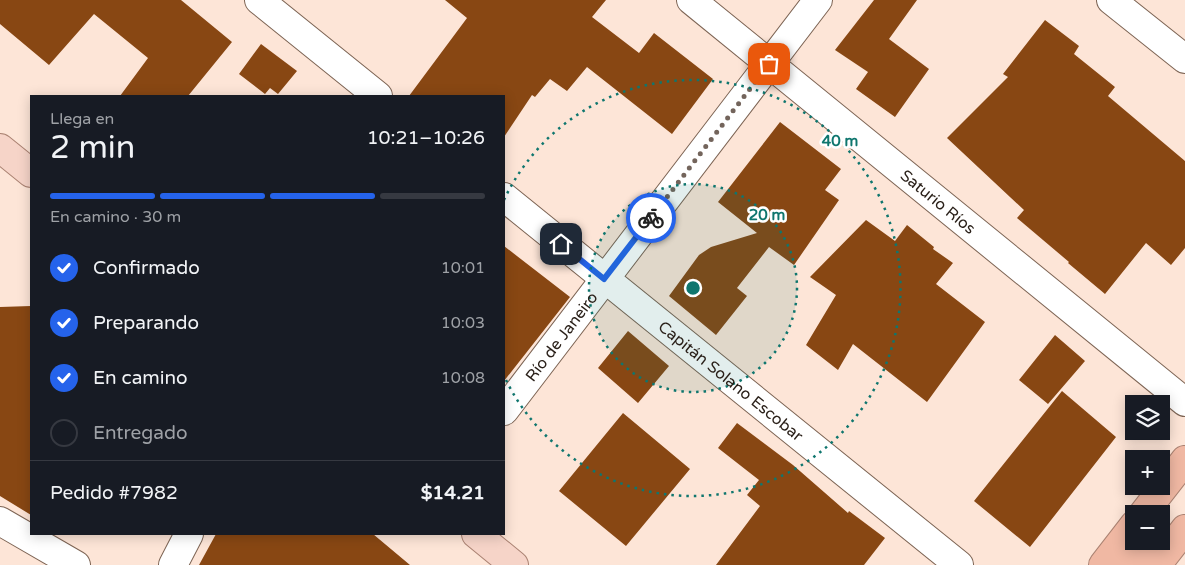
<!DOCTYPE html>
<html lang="es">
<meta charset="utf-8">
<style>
body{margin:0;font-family:"Varela Round",sans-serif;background:#20242c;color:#f1f3f6;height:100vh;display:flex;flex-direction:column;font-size:19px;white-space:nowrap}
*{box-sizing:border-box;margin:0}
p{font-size:16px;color:#9ea1a6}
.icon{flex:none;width:28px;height:28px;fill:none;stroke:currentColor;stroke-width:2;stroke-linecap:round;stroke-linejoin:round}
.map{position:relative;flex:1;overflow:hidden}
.details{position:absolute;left:30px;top:95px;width:475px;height:440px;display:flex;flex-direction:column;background:#171b24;border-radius:0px;box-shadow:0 2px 12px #0003}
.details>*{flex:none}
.tools{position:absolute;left:1125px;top:395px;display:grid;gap:10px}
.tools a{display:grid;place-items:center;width:45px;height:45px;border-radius:0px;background:#171b24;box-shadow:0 2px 12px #0003;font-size:25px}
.pin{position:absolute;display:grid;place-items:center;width:42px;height:42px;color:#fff;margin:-21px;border-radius:10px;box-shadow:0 2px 8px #0006}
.courier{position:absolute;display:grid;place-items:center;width:50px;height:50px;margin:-25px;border:4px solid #2563eb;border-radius:50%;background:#fff;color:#222;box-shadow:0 1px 6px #0007}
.summary em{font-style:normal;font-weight:600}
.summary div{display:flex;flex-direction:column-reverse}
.summary{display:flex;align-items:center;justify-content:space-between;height:85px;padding:0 20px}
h1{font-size:32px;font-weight:600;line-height:38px}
.bar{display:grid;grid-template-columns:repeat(4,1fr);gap:8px 5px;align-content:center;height:60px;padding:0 20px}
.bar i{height:6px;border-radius:4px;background:#363941}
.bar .selected{background:#2563eb}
.bar p{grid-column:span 4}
.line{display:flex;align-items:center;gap:12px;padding:0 20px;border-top:1px solid #363941}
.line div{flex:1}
ol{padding:0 20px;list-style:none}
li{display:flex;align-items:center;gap:15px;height:55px}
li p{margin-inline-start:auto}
li .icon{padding:5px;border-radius:50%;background:#2563eb;color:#fff;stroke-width:4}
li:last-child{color:#9ea1a6}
li i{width:28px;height:28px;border:2px solid #363941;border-radius:50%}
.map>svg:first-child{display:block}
.building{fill:#884713}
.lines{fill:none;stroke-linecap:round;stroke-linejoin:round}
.minor-casing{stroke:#7d6454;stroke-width:30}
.major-casing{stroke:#aa8272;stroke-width:30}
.highway-casing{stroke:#aa8272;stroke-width:30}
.minor{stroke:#fff;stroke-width:28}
.major{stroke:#f6d4c8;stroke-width:28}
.highway{stroke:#f0b8a3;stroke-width:28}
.done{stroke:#73645b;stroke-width:5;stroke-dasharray:0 9}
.route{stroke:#2563eb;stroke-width:6}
.ring{fill:none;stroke:#0f766e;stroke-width:2.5;stroke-dasharray:2.5 5}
.labels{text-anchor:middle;stroke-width:5;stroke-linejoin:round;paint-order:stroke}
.street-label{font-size:16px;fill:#291f18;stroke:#fff}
.centre{fill:#0f766e;stroke:#fff;stroke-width:2.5}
.ring-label{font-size:15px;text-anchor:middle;font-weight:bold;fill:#0f766e;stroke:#fff;stroke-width:5;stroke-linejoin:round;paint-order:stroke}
</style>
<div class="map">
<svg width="1185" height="565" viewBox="0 0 1185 565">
<rect width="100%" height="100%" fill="#fde5d7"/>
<path class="building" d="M0,0H181L232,42L188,96H120L148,58L94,14L49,65L0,24Z
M445,0H606L592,17L639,53L654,33L713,79L672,134L587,67L567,91L550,79L535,97L532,95L504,137V96H409L467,18Z
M874,0H917L889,39L929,69L895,117L856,89L868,72L835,50Z
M1045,20L1079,46L1074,54L1115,87L1108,96L1185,161V248L1171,265L1146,243L1105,294L1068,263L1069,262L1017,218L1024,210L947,138L1008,77L1003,74Z
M261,44L297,71L278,94L270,88L265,94L239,74Z
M780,122L841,169L825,190L839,200L794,265L769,247L737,288L747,296L716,335L669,296L699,255L711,247L757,233L718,202Z
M866,220L895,241L907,225L934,247L933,249L953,263L936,284L985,322L927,402L853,344L838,370L806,345L836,295L810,277Z
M504,246L570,297L504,381Z
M31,306V515L0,496V307Z
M628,331L669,366L638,403L598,368Z
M1055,335L1085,361L1048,404L1019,380Z
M1062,391L1116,437L1030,547L974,501Z
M623,413L690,469L626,546L559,491Z
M737,423L793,465L848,513L849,511L885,538L864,565H716L760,506L747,495L759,480L718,448Z
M216,534H373L410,565H199Z"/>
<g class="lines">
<g class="minor-casing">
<g id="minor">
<path d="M259,0L378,96"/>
<path id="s1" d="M691,0L1185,402"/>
<path d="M1111,0L1185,59"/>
<path id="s2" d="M504,197L959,565"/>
<path id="s3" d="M504,411L818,0"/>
<path d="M0,521L76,565"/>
<path d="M173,565L189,534"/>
</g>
</g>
<g class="major-casing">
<path id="major" d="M0,148L31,173
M476,534L514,565"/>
</g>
<g class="highway-casing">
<path id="highway" d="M1143,514L1185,460
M1103,565L1134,525
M1128,565L1136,555L1143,541
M1157,565L1185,529"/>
</g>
<use href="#minor" class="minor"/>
<use href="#major" class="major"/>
<use href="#highway" class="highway"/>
</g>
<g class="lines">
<path class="done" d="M651,218L769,64"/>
<path class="route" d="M561,244L604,279L651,218"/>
</g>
<circle cx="693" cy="288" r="104" fill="#0f766e" fill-opacity=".12"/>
<g class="ring">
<circle cx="693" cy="288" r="104"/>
<path d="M504 200A208 208 0 1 1 504 376"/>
</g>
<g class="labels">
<g class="street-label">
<text dy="6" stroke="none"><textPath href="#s1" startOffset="319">Saturio Ríos</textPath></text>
<text dy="6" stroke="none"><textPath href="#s3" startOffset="94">Río de Janeiro</textPath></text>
<text dy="6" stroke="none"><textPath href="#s2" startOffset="292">Capitán Solano Escobar</textPath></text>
</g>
</g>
<circle cx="693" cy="288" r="8" class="centre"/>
<g class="ring-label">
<text x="840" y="146">40 m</text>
<text x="767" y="220">20 m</text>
</g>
</svg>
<div class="tools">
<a><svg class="icon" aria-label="layers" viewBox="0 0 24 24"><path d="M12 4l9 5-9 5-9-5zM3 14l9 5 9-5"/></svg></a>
<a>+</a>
<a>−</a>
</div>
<div class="pin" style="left:769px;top:64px;background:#ea580c"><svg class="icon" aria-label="bag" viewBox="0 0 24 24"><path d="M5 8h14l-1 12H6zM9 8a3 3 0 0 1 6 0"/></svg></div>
<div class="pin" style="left:561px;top:244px;background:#1f2937"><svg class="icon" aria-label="home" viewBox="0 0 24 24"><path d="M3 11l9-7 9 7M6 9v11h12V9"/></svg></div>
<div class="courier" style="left:651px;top:218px"><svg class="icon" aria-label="bike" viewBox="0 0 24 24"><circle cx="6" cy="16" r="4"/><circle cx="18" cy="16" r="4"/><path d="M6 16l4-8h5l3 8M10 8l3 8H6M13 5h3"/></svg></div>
<section class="details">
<div class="summary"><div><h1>2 min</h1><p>Llega en</p></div><em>10:21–10:26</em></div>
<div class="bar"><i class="selected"></i><i class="selected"></i><i class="selected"></i><i></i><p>En camino · 30 m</p></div>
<ol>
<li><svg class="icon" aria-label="check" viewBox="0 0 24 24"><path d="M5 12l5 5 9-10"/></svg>Confirmado<p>10:01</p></li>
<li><svg class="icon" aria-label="check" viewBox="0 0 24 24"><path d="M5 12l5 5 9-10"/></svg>Preparando<p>10:03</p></li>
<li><svg class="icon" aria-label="check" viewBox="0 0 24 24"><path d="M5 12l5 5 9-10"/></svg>En camino<p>10:08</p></li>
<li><i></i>Entregado</li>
</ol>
<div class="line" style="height:65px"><div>Pedido #7982</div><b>$14.21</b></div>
</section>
</div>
